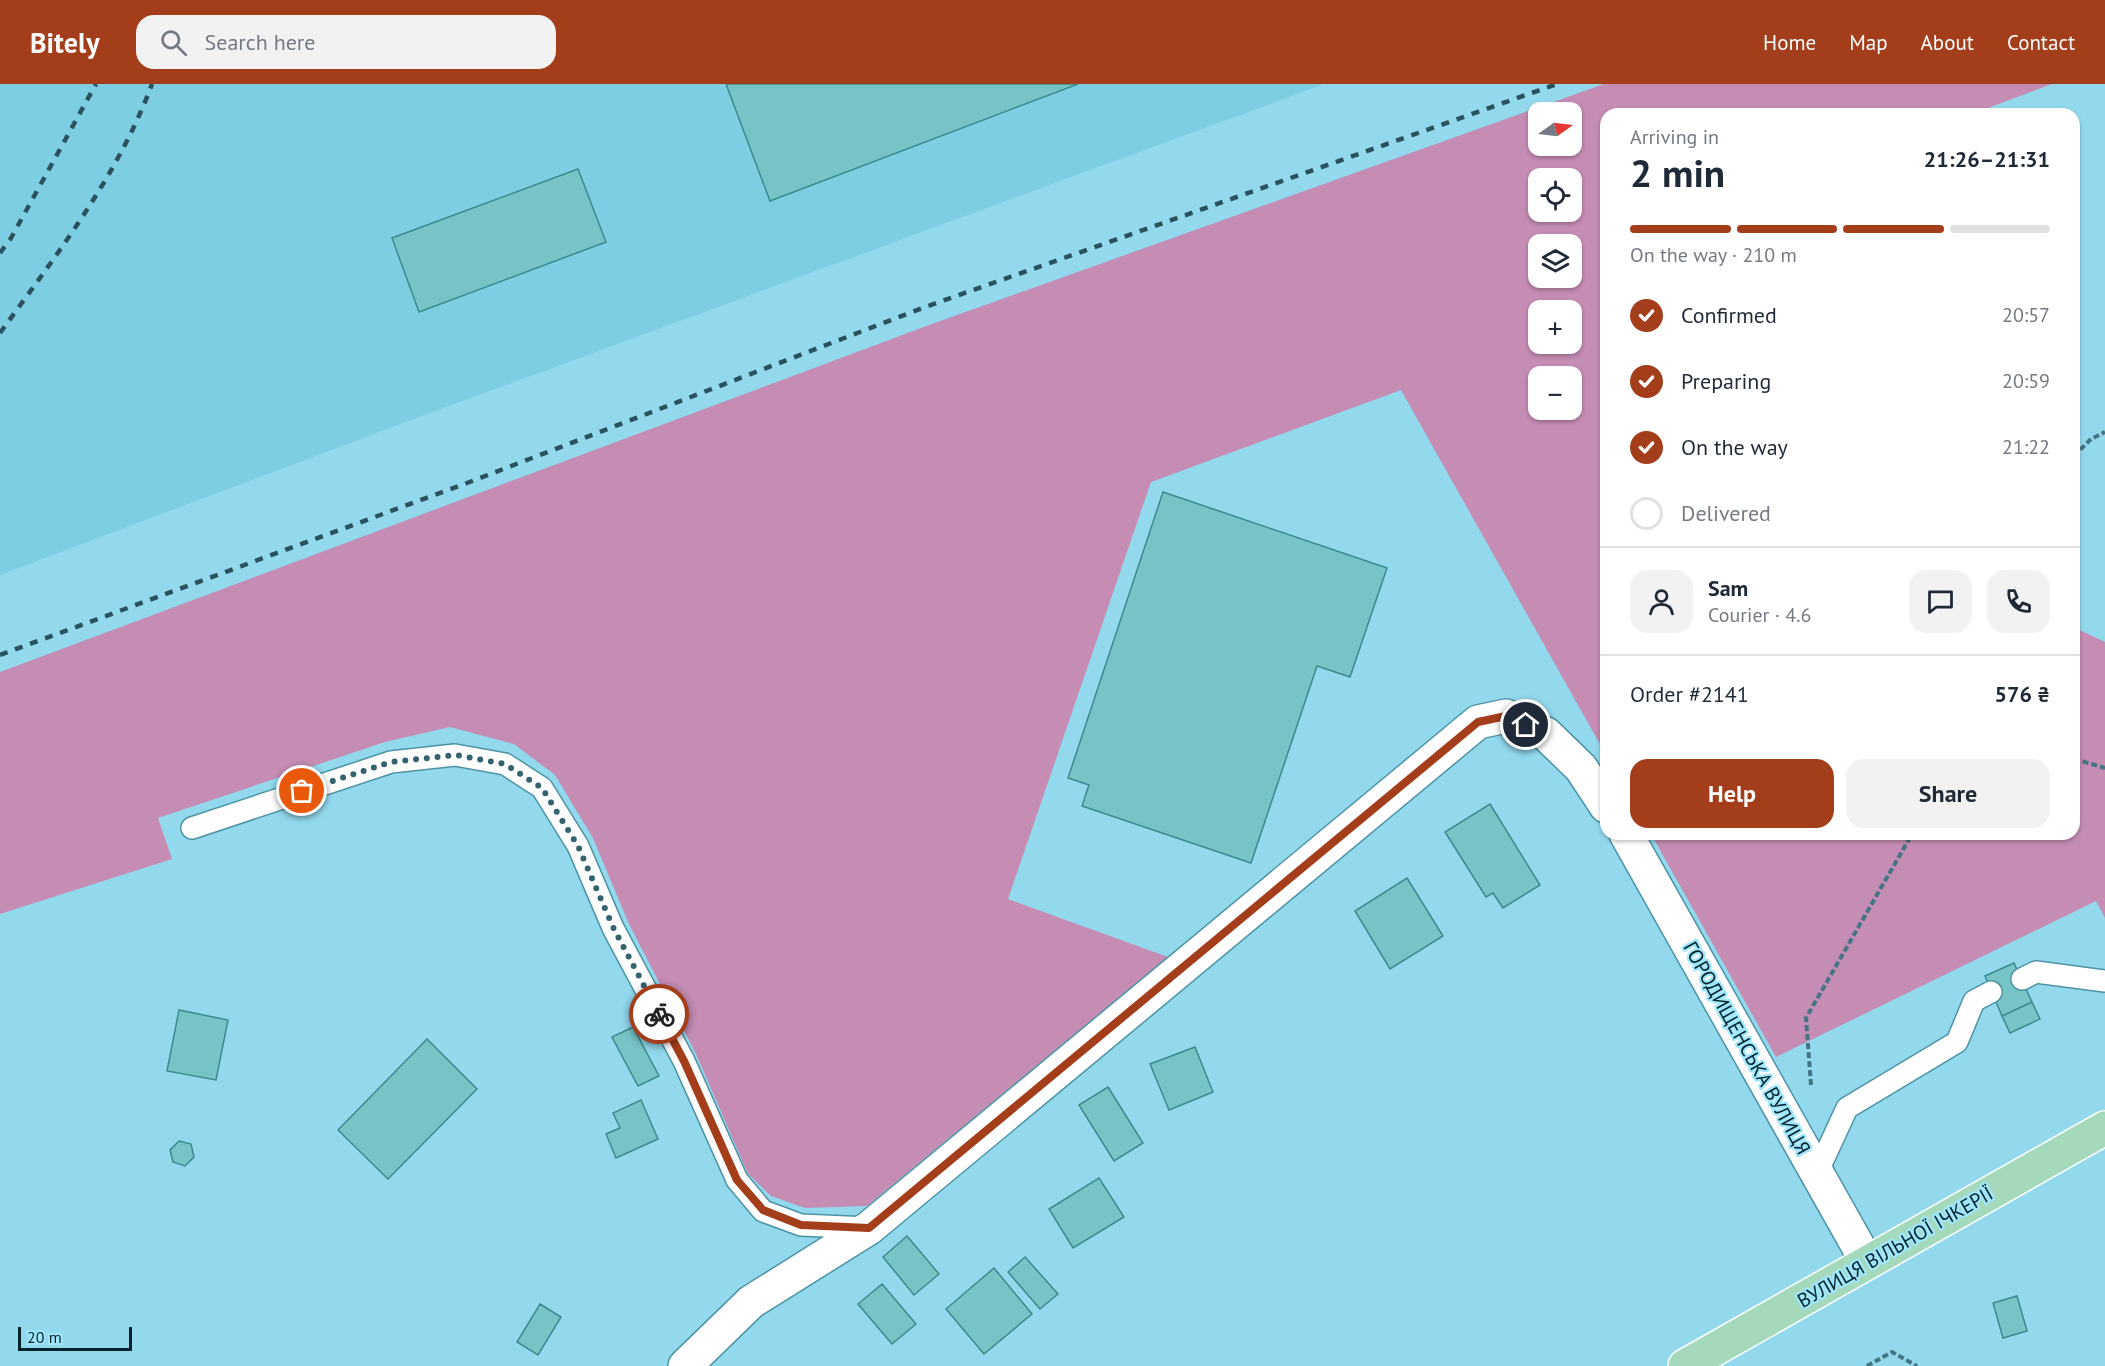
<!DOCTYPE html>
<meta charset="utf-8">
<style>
body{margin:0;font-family:"PT Sans",sans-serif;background:#f2f2f3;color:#1f2937;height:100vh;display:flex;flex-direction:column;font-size:22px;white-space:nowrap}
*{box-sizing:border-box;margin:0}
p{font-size:20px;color:#747a83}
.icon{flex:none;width:33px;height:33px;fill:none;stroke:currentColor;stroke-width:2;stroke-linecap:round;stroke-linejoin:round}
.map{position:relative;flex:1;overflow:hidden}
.sheet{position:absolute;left:1600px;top:24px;width:480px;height:732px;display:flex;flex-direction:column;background:#fff;border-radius:18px;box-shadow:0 2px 4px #0004}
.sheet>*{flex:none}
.needle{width:39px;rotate:76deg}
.tools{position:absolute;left:1528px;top:18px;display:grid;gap:12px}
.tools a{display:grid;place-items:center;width:54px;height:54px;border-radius:12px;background:#fff;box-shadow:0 2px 4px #0004;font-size:30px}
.scale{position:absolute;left:18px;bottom:15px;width:114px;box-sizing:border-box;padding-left:6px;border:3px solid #03222a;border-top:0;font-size:16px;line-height:21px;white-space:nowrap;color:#03222a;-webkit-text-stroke:4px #9fe7fc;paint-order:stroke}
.pin{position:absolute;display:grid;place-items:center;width:51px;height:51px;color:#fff;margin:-26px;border:3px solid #fff;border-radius:50%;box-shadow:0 2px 6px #0007}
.courier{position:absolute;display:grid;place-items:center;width:60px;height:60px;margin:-30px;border:4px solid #a43d1a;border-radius:50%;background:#fff;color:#222;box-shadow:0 2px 8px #0007}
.head em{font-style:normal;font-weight:600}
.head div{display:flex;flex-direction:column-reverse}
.head{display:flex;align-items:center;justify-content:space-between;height:102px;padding:0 30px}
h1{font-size:39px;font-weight:600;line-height:45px}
.bar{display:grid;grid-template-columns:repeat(4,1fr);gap:9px 6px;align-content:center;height:72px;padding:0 30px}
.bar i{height:8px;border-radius:4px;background:#e0e1e3}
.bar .on{background:#a43d1a}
.bar p{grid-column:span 4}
.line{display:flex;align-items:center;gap:15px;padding:0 30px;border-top:2px solid #e0e1e3}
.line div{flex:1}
.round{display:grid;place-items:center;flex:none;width:63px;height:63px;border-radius:18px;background:#f2f2f3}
ol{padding:0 30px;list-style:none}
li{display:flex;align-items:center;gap:18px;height:66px}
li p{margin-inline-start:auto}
li .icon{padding:6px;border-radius:50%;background:#a43d1a;color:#fff;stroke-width:4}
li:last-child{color:#747a83}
li i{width:33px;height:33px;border:3px solid #e0e1e3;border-radius:50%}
.cta{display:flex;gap:12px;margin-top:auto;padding:12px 30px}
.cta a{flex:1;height:69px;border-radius:18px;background:#a43d1a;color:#fff;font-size:24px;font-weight:600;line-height:69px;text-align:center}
.cta a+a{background:#f2f2f3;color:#1f2937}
header{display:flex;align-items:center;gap:36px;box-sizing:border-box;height:84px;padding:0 30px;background:#a43d1a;color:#fff}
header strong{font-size:28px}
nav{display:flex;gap:33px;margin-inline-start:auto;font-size:21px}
.search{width:420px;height:54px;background:#f2f2f3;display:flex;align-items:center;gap:15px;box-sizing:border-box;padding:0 21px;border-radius:18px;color:#747a83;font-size:22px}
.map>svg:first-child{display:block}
.built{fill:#7dcde3}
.green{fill:#c58cb4;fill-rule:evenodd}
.building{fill:#76c4c6;stroke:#3b8a8c;stroke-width:1.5}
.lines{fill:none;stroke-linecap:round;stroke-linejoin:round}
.lane-casing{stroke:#4c93a6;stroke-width:24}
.street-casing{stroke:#4c93a6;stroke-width:36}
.primary-casing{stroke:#fff;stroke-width:36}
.path{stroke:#447582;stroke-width:4;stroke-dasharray:6 3;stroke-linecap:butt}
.lane{stroke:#fff;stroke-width:21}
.street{stroke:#fff;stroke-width:33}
.primary{stroke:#a4d9bc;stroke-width:33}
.rail{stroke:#29525d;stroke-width:4.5;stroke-dasharray:8 8;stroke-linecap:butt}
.done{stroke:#35626f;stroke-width:6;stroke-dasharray:0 10.8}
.route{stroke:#a43d1a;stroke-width:8}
.labels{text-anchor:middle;stroke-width:4.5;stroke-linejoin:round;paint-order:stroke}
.street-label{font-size:20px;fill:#03222a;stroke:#9fe7fc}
</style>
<header>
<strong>Bitely</strong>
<div class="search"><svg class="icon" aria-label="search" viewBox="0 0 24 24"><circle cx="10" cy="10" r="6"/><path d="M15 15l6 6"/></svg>Search here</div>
<nav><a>Home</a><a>Map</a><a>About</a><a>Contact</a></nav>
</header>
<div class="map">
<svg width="2105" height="1282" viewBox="0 0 2105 1282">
<rect width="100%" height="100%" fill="#92d9ee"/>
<path class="built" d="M0,0H1324L416,334L0,491Z"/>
<path class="green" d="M1604,0H2052L1972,30H1606V671L1401,306L1151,398L1008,815L1168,873L867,1122L805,1124L771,1112L748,1090L696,970L628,838L593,754L555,691L514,660L450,643L385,658L158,734L172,775L0,830V588L929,241ZM1539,28H1572V62H1539ZM1539,94H1572V128H1539ZM1539,160H1572V194H1539ZM1539,226H1572V260H1539ZM1539,292H1572V326H1539Z
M2075,544L2105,558V834L2096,817L1776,973L1651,750H2074Z"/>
<path class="building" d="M726,0H1078L770,117Z
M578,85L606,158L419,228L392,154Z
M1163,408L1387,484L1350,593L1317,582L1251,779L1082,722L1089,701L1068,694Z
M1490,720L1540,801L1503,824L1493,809L1486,813L1445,748Z
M1407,794L1443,852L1390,885L1355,827Z
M2014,879L2032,918L2002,932L1985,892Z
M2032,918L2040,935L2010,949L2002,932Z
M179,926L228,936L216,996L167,987Z
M633,943L659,992L638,1002L612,953Z
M427,955L477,1005L388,1095L338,1046Z
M1195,963L1213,1008L1169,1026L1150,980Z
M1108,1003L1143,1059L1114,1077L1079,1021Z
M641,1016L658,1055L616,1074L606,1050L620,1044L613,1029Z
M179,1057L191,1060L194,1073L185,1082L173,1078L170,1066Z
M1099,1094L1124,1133L1073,1164L1049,1125Z
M907,1152L939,1190L914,1211L883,1173Z
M1025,1173L1058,1210L1040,1225L1008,1188Z
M994,1184L1032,1230L984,1270L946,1225Z
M882,1200L916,1240L892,1260L858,1220Z
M2017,1212L2027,1247L2003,1254L1993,1219Z
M540,1220L561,1233L538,1271L517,1258Z"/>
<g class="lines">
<g class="lane-casing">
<path id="lane" d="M192,744L391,678L455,671L505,680L542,704L578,762L613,844L684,977L737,1096L763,1127L801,1141L869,1144
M2022,895L2036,888L2105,897
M1817,1089L1847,1024L1957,958L1974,917L1991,908"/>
</g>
<g class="street-casing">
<path id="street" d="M1626,750L1867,1178
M685,1282L751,1218L869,1144L1478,638L1506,632L1546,650L1581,684L1606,722"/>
</g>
<g class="primary-casing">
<path id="primary" d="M1685,1282L2105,1044"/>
</g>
<path class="path" d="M2074,372L2091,355L2105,348
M2074,675L2105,684
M1811,1001L1806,934L1912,750
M1867,1282L1892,1268L1917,1282"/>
<use href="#lane" class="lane"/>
<use href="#street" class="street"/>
<use href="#primary" class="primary"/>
<path class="rail" d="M0,169L11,154L96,0
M0,249C57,170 118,92 152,0
M0,571L467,399L925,223L1557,0"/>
</g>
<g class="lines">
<path class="done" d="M302,707L391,678L456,671L505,680L542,704L578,762L613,843L659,930"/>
<path class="route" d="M659,930L684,977L737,1096L763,1126L801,1141L869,1144L1478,638L1506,632L1526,641"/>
</g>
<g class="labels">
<g class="street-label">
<text transform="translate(1747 964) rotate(61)" y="7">ГОРОДИЩЕНСЬКА ВУЛИЦЯ</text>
<text transform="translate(1895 1163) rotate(-30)" y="7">ВУЛИЦЯ ВІЛЬНОЇ ІЧКЕРІЇ</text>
</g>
</g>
</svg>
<div class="tools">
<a><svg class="needle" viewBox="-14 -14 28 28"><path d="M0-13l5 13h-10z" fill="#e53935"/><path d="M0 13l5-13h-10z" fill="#747a83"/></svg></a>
<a><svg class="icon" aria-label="locate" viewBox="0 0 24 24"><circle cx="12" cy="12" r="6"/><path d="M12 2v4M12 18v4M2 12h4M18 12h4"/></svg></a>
<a><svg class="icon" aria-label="layers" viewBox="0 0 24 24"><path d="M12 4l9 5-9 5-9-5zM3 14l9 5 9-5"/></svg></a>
<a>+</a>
<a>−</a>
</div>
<div class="scale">20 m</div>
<div class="pin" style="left:302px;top:707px;background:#ea580c"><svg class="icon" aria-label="bag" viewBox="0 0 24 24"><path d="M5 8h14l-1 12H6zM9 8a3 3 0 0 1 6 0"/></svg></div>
<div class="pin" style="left:1526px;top:641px;background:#1f2937"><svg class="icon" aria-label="home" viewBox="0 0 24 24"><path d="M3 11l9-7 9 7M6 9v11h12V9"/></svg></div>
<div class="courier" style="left:659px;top:930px"><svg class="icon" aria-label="bike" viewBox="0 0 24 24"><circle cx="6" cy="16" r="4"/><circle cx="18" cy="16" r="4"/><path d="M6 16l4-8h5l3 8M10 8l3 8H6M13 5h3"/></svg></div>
<section class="sheet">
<div class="head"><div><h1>2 min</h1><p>Arriving in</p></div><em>21:26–21:31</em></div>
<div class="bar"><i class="on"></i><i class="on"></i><i class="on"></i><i></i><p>On the way · 210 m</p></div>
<ol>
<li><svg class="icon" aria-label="check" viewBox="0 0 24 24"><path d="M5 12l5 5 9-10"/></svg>Confirmed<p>20:57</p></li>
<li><svg class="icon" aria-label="check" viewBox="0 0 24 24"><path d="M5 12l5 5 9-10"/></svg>Preparing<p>20:59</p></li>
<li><svg class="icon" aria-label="check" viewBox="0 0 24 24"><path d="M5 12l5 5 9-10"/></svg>On the way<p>21:22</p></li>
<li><i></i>Delivered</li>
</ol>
<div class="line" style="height:108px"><a class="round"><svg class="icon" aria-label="person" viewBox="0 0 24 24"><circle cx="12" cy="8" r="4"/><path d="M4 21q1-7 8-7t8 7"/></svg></a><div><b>Sam</b><p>Courier · 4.6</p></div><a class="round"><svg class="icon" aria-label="chat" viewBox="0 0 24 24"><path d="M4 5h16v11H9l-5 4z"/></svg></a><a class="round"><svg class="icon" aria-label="phone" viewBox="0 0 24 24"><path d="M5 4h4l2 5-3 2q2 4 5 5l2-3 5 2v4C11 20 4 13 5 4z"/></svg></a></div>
<div class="line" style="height:78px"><div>Order #2141</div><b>576 ₴</b></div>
<div class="cta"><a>Help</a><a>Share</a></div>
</section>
</div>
